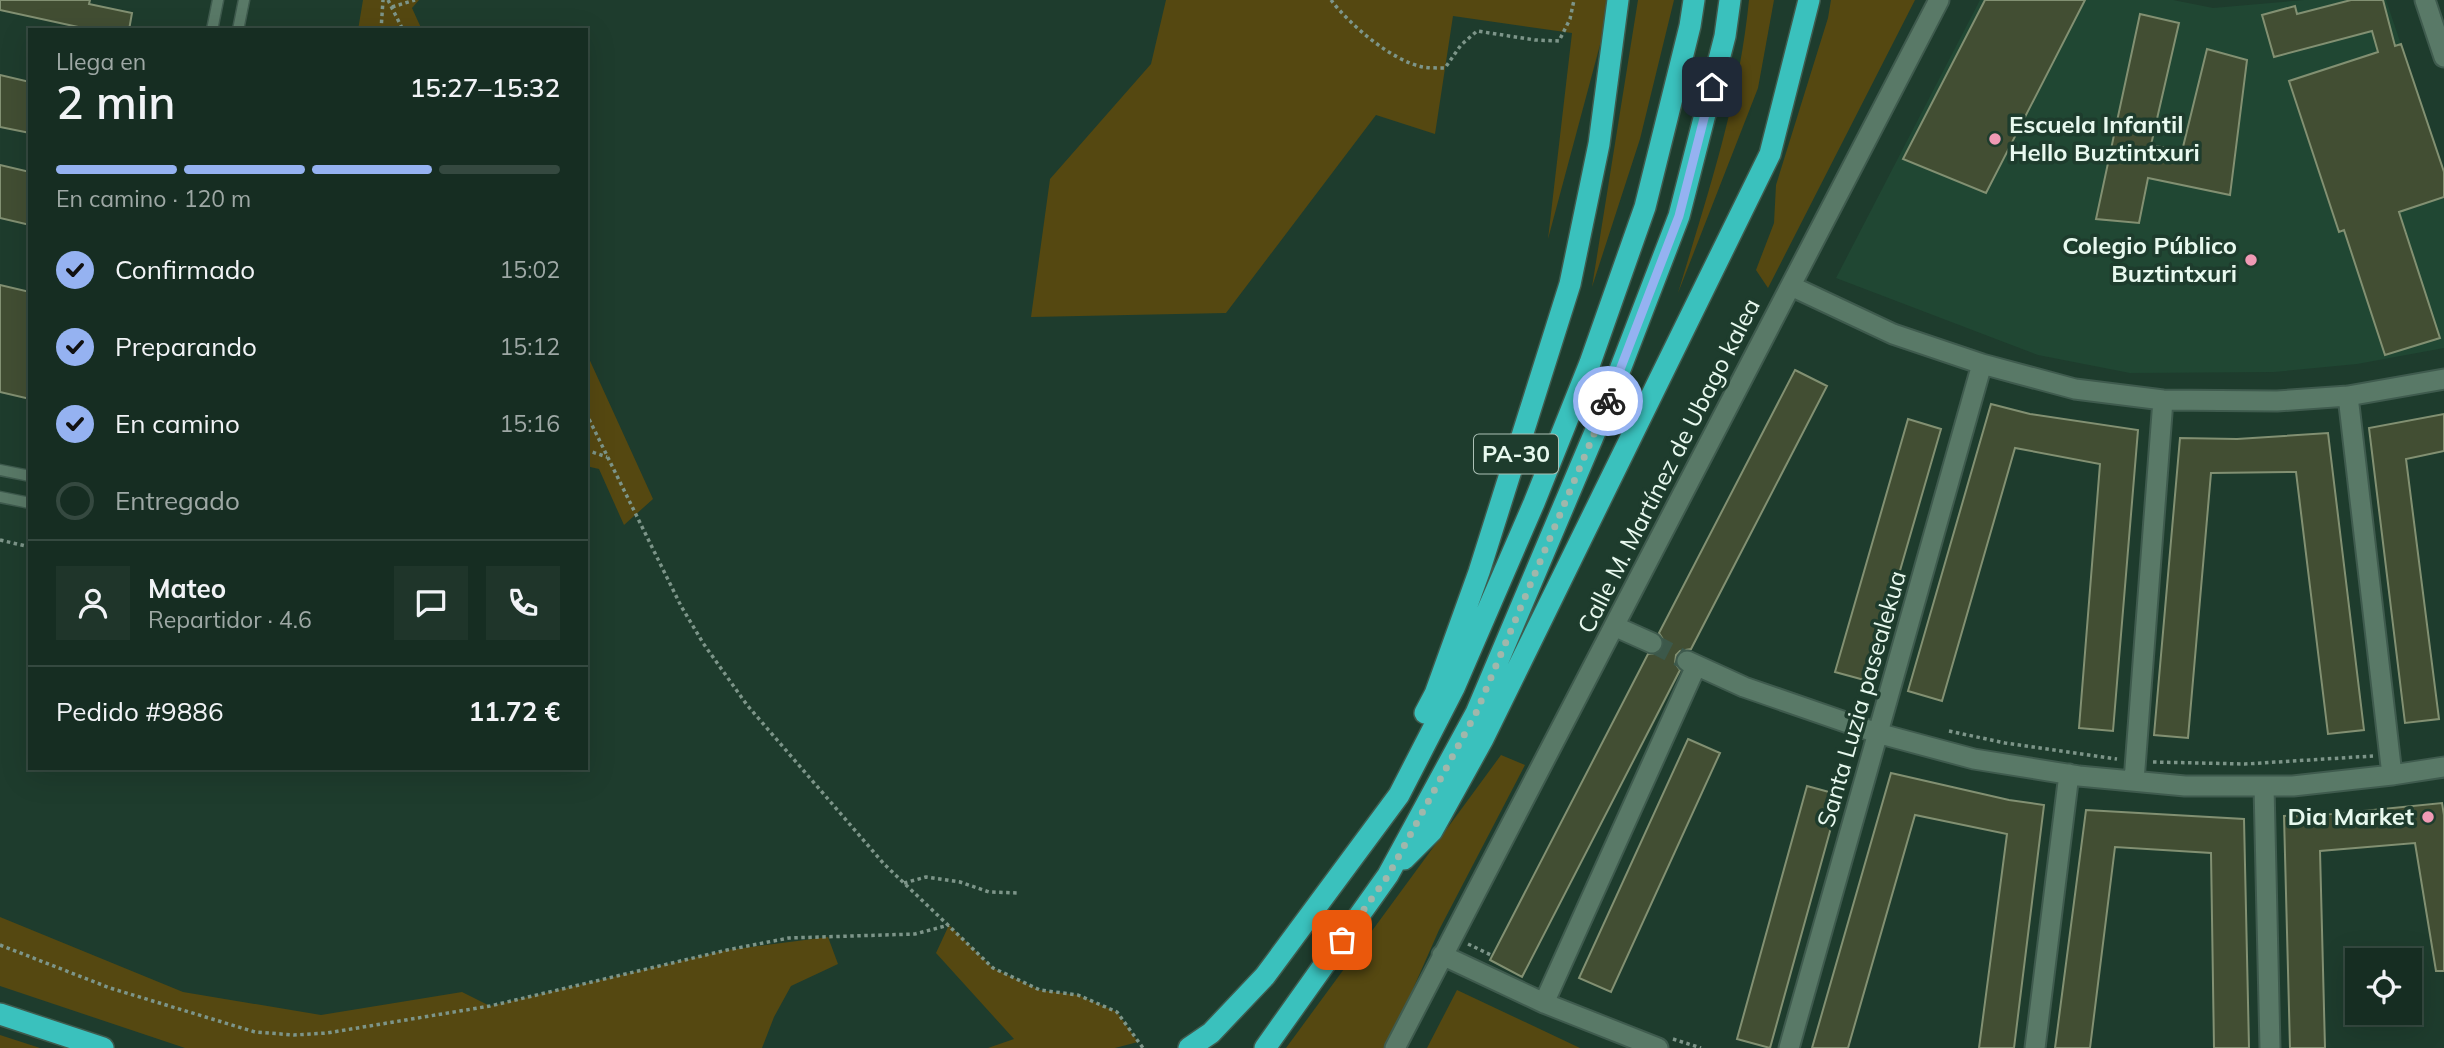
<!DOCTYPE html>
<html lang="es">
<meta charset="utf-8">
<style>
body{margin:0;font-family:Mulish,sans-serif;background:#1f352a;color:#f1f3f6;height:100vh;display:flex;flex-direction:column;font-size:26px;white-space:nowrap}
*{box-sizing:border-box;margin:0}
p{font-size:23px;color:#9ea8a5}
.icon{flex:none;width:38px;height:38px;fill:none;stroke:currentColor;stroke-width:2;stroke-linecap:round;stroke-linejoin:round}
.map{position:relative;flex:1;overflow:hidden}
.sheet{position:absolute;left:28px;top:28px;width:560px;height:742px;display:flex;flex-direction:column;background:#162d22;border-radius:0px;box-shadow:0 7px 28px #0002,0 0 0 2px #354940}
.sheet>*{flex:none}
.buttons{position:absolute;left:2345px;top:948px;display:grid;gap:14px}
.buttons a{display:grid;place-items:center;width:77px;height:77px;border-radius:0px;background:#162d22;box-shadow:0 7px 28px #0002,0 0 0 2px #354940;font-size:35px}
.pin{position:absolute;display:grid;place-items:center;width:60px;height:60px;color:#fff;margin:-30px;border-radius:14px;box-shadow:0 4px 10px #0006}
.courier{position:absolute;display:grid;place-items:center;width:70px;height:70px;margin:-35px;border:5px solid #95b2f1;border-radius:50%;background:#fff;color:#222;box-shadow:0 2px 9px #0007}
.overview em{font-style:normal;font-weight:600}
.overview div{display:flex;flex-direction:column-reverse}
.overview{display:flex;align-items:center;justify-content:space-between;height:119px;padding:0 28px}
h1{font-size:46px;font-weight:600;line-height:52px}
.bar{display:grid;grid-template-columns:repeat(4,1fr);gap:10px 7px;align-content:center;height:84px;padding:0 28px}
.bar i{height:9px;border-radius:5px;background:#354940}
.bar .active{background:#95b2f1}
.bar p{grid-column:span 4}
.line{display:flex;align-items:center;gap:18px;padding:0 28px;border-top:2px solid #354940}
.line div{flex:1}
.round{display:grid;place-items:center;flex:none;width:74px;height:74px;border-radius:0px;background:#1f352a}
ol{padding:0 28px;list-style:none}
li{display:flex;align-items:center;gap:21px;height:77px}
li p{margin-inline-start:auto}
li .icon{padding:7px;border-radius:50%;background:#95b2f1;color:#111;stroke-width:4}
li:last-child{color:#9ea8a5}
li i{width:38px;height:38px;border:4px solid #354940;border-radius:50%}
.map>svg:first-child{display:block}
.built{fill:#204733}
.green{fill:#554811}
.building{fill:#424e33;stroke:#829072;stroke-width:2}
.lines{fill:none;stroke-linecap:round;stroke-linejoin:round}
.street-tunnel{stroke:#3c584a;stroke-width:19;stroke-dasharray:19 10;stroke-linecap:butt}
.lane-casing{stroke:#3f5b4e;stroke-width:13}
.street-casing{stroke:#3f5b4e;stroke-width:23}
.highway-casing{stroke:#3f5b4e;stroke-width:24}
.path{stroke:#7d9589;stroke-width:3.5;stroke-dasharray:3.5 3.5;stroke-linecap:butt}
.lane{stroke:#597967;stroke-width:10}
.street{stroke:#597967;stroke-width:19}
.highway{stroke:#3ac1bd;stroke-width:21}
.done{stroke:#a1b7ab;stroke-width:7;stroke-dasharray:0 12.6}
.route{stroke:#95b2f1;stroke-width:9}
.poi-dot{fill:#f09ab5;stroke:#1e3c2d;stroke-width:2.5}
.labels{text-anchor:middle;stroke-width:7;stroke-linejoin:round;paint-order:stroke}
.shield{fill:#1e3c2d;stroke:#abc0b5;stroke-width:2}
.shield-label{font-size:23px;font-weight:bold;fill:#e8f9ef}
.poi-label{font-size:24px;font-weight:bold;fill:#e8f9ef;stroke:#1e3c2d;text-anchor:end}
.street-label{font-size:24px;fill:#e8f9ef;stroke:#1e3c2d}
</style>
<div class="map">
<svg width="2444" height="1048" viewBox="0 0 2444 1048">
<rect width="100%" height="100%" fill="#1e3c2d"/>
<path class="built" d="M1980,0H2173L2213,8L2304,0H2386L2444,172V348L2357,364L2274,372L2130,373L2038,355L1836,278Z"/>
<path class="green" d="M363,0H419L412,8L422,30H358Z
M1166,0H1612L1548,239L1572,33L1453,16L1435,134L1376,115L1226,313L1031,317L1050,179L1151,64Z
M1638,0H1674L1640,139L1592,287Z
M1749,0H1774L1758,88L1678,293C1707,196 1739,102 1749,0Z
M1831,0H1915L1768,288L1756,270L1774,223L1776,185L1828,18Z
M586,352L653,499L624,525L599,469L586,466Z
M1501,755L1525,765L1439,930L1387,1048H1286Z
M0,917L183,992L321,1015L462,992L490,1006L727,950L828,937L838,964L791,986L774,1017L762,1048H185L0,986Z
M949,925L993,968L1040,990L1078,995L1117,1012L1138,1042L1115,1048H988L1014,1039L936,953Z
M1457,990L1580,1048H1427Z
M0,1035L40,1048H0Z"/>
<path class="building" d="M0,0H90L89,4L132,13L129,30H92L0,10Z
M1985,0H2085L1986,193L1903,159Z
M2351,0H2383L2395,46L2401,44L2444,172V197L2399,212L2440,338L2385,355L2344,230L2339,232L2289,81L2378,52L2372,31L2274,57L2262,15L2295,6L2297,14Z
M2140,14L2179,23L2151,145L2182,151L2207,49L2247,60L2230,195L2148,178L2139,223L2096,219Z
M0,75L30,82V133L0,127Z
M0,165L30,172V225L0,218Z
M0,285L30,292V399L0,392Z
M1795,370L1827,386L1691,649L1680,651L1676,655L1675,663L1680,670L1522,977L1490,960L1648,654L1659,653L1663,649L1664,641L1659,633Z
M1991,404L2030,414L2138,430L2113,731L2079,728L2100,464L2015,448L1942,701L1908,691Z
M2444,414V451L2406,459L2439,719L2405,723L2369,428Z
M1908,419L1941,429L1868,681L1835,672Z
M2328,433L2364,730L2328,734L2296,472L2211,473L2188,738L2154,735L2180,438L2237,439Z
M1688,739L1720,753L1611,992L1579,978Z
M1891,773L2009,800L2044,805L2014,1048H1979L2007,834L1915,815L1848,1048H1812Z
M1807,786L1840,795L1770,1048L1737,1039Z
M2442,803L2444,815V971H2436L2415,843L2320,851L2325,1048H2290L2284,816L2333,814Z
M2086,810L2244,819L2249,1048H2214L2211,853L2115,847L2090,1048H2055Z"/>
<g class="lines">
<path class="street-tunnel" d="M1652,643L1687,661"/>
<g class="lane-casing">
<path id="lane" d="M212,30L218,0
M238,30L244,0
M0,470L30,476
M0,497L30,503"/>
</g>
<g class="street-casing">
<path id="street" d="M2425,0L2444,57
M1791,286L1893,334L1982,364L2075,389L2163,400L2277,401L2348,396L2444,379
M2348,396L2392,775
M1614,626L1652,643
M1687,661L1744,687L1877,733L1974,759L2079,776L2185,786H2293L2392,775L2444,767
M2134,781L2163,400
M2264,786L2270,1048
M1442,955L1544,1003L1658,1048
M1544,1003L1696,666
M1395,1048L1939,0
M1789,1048L1982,364
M2035,1048L2069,774"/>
</g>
<g class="highway-casing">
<path id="highway" d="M1425,713L1435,694L1479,572L1570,284L1599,144L1618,0
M1404,859L1432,831L1483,739L1770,154L1809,0
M0,1014L103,1048
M1189,1048L1211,1033L1265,976L1399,795L1454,688L1534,503L1590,363L1645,207L1690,26L1694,0
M1265,1048L1388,875L1476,713L1606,406L1679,216L1725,36L1730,0"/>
</g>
<path class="path" d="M388,0L403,30
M1331,0C1350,25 1392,61 1423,67C1430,68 1438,68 1445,68L1461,45L1477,31L1535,40L1559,41L1570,19L1574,0
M392,7L415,0
M381,30L383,0
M586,413L681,606L703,643L747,705L884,864L993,968L1040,990L1078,995L1117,1012L1143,1048
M586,450L607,457
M0,540L30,547
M1949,731L2005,743L2117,759
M2153,762L2245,764L2373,756
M904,883L926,877L960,882L989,892L1018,893
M1468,944L1491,955
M0,945L110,988L255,1032L294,1035L327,1033L490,1006L727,950L789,938L915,934L949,925
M1673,1039L1701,1048"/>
<use href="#lane" class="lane"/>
<use href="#street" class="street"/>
<use href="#highway" class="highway"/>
</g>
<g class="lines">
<path class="done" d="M1342,940L1388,876L1476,713L1608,401"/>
<path class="route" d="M1608,401L1679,216L1712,87"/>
</g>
<g class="poi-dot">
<circle cx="1995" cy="139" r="7"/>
<circle cx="2251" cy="260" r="7"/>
<circle cx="2428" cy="817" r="7"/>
</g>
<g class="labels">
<rect class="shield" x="1474" y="434.5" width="84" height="39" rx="5"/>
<g class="shield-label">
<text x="1516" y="462">PA-30</text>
</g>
<g class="poi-label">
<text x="2009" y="133" text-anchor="start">Escuela Infantil<tspan x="2009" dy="28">Hello Buztintxuri</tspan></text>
<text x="2237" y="254">Colegio Público<tspan x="2237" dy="28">Buztintxuri</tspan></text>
<text x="2414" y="825">Dia Market</text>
</g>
<g class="street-label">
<text transform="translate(1669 466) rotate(-63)" y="8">Calle M. Martínez de Ubago kalea</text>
<text transform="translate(1862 699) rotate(-74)" y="8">Santa Luzia pasealekua</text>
</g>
</g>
</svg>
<div class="buttons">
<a><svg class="icon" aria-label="locate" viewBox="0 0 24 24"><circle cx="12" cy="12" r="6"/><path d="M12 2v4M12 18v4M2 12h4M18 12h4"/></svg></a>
</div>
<div class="pin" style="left:1342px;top:940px;background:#ea580c"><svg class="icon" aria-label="bag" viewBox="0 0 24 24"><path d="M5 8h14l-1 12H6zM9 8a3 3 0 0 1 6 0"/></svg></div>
<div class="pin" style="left:1712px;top:87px;background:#1f2937"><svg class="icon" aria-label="home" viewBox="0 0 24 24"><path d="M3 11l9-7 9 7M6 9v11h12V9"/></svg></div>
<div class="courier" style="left:1608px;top:401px"><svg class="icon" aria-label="bike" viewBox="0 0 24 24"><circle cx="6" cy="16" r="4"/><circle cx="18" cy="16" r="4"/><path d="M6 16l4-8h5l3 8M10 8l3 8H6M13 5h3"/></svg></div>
<section class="sheet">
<div class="overview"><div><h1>2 min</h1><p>Llega en</p></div><em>15:27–15:32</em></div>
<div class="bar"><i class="active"></i><i class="active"></i><i class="active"></i><i></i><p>En camino · 120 m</p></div>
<ol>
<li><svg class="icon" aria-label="check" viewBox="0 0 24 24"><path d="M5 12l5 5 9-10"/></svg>Confirmado<p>15:02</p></li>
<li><svg class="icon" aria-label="check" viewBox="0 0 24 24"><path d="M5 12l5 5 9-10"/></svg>Preparando<p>15:12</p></li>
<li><svg class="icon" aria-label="check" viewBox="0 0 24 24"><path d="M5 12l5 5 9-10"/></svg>En camino<p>15:16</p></li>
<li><i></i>Entregado</li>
</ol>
<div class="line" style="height:126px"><a class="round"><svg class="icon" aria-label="person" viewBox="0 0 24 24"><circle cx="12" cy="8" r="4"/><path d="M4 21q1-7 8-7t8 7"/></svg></a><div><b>Mateo</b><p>Repartidor · 4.6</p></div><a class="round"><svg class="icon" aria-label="chat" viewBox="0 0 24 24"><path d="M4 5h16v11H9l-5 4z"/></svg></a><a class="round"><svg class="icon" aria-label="phone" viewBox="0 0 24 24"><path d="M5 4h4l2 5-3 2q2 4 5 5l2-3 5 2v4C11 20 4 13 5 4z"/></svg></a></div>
<div class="line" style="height:91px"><div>Pedido #9886</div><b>11.72 €</b></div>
</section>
</div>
